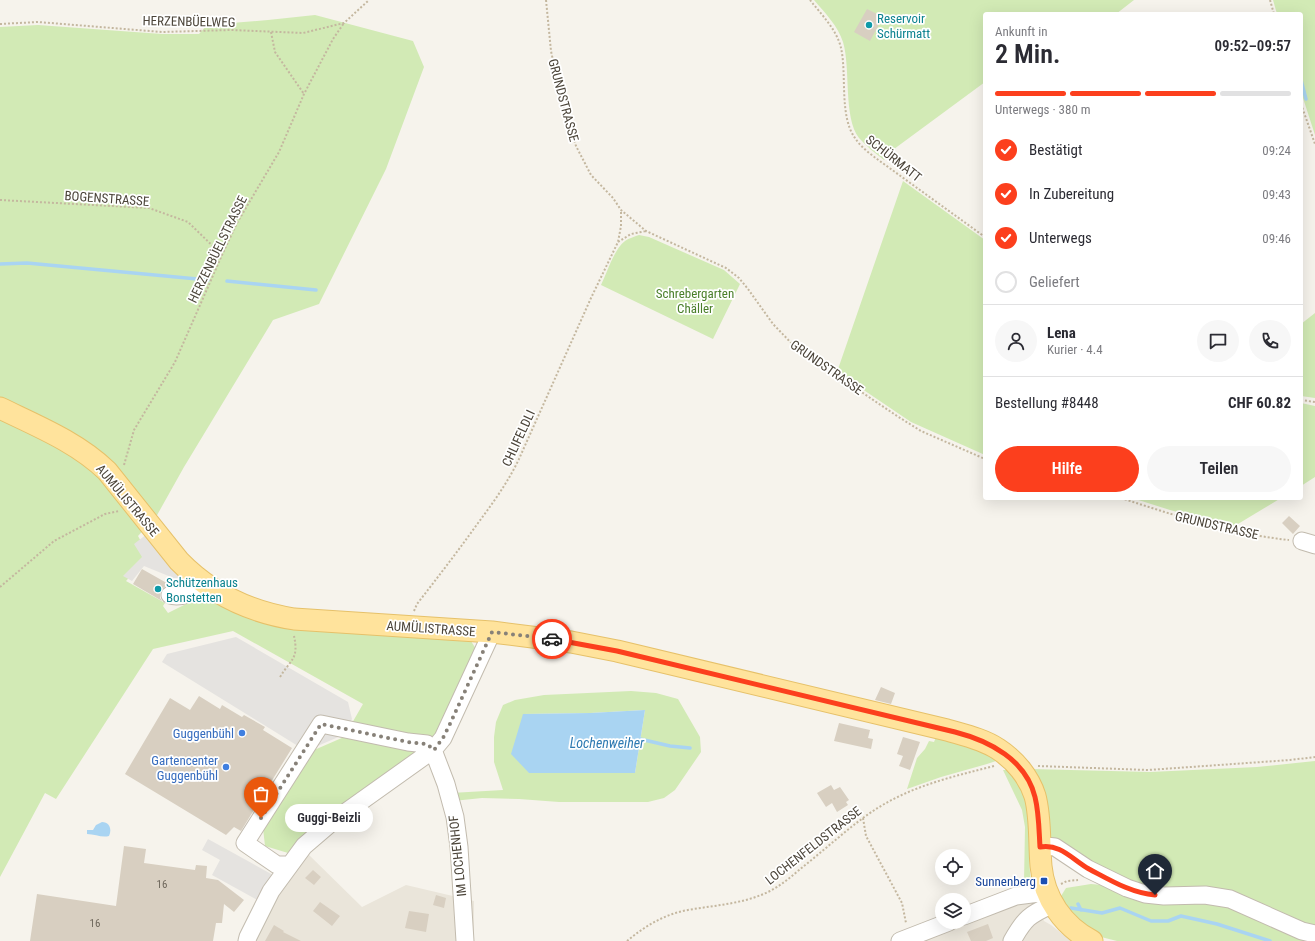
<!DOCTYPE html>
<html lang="de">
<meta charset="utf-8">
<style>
body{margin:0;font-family:"Roboto Condensed",sans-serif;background:#f7f7f7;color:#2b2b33;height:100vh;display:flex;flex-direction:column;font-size:15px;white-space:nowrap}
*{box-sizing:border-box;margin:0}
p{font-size:13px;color:#7c7c81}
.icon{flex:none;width:22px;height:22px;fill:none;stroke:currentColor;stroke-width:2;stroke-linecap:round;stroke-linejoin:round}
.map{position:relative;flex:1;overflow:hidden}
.panel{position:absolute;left:983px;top:12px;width:320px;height:488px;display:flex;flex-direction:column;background:#fff;border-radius:4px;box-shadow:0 4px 16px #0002}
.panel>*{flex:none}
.buttons{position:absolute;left:935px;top:849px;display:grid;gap:8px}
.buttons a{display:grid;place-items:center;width:36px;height:36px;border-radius:50%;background:#fff;box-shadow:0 4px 16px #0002;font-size:20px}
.pin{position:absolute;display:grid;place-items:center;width:34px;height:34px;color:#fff;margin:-41px -17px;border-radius:50% 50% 50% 0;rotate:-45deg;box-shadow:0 0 4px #0007}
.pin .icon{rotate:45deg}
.courier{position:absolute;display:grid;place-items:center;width:40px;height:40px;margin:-20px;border:3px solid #fc3f1d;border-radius:50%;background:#fff;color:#222;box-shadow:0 1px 5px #0007}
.bubble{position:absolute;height:28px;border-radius:14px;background:#fff;box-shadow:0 4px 16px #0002;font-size:13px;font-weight:600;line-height:28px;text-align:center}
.headline em{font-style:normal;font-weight:600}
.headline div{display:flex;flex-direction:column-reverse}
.headline{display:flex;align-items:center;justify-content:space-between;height:68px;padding:0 12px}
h1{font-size:26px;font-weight:600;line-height:30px}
.bar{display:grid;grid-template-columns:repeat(4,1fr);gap:6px 4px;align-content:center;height:48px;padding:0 12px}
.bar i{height:5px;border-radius:3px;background:#e1e1e2}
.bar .current{background:#fc3f1d}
.bar p{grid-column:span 4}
.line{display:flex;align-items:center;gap:10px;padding:0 12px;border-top:1px solid #e1e1e2}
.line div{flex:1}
.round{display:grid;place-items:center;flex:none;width:42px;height:42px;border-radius:21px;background:#f7f7f7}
ol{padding:0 12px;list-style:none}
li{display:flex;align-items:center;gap:12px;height:44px}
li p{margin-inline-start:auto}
li .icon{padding:4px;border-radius:50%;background:#fc3f1d;color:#fff;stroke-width:4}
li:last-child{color:#7c7c81}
li i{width:22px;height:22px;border:2px solid #e1e1e2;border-radius:50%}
.button{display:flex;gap:8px;margin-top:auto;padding:8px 12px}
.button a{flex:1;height:46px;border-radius:24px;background:#fc3f1d;color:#fff;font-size:16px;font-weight:600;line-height:46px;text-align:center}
.button a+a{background:#f7f7f7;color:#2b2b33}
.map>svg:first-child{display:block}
.residential{fill:#eae5da}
.green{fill:#d2eab5;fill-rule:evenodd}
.parking{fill:#e5e3e0}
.water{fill:#a9d4f2}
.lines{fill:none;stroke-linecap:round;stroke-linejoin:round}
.stream{stroke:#a9d4f2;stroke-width:3.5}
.building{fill:#d8cfc1}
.minor-casing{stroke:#c2bbae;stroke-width:19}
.major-casing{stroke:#e6c16a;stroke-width:23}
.path{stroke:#c4b79f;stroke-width:2;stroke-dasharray:2 2;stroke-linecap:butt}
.minor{stroke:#fff;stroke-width:17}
.major{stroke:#ffe39c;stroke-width:21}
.done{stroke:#878178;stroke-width:4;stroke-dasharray:0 7.2}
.route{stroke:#fc3f1d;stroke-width:5}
.culture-dot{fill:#0f9aa8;stroke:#fff;stroke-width:1.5}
.shop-dot{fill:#3f7fe0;stroke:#fff;stroke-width:1.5}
.transit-dot{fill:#1a4fb4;stroke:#fff;stroke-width:1.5}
.labels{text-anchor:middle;stroke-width:3.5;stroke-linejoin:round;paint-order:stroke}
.number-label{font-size:11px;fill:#6e675b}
.culture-label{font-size:13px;fill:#0d838f;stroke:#fff;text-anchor:start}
.street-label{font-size:13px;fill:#4b4439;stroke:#fff}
.park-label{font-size:13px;fill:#4a7f2a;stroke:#fff}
.shop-label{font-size:13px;fill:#366cbe;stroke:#fff;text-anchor:end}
.transit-label{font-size:13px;fill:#164399;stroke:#fff;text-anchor:end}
.water-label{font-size:14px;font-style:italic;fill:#2e7ab2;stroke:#fff}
</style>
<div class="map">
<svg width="1315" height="941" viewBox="0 0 1315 941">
<rect width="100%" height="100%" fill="#f6f3ec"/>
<path class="residential" d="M307,853L362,907L406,885L474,901V941H250L278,889Z
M1033,900L1044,921L1051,925L1071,941H909L957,922H964V919Z"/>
<path class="green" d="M814,0H1134L1116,14H985V82L890,152L884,160C875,153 866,146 859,138C843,117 851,69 843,42C838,26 825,13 814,0Z
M1273,0H1315V135L1301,92V14H1277Z
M315,15L413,41L424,67L386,169L319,304L273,320L184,467L156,517L138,536L149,556L126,581L165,603L163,606L168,613L204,595L469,638L476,649L439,732L413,755L288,853L265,846L263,828L305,754L344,737L363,704L233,631L153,649L56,799L45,793L0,877V27L38,25L162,34H199L207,25L268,20Z
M903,181L985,240V455L911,422L837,372Z
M639,235L649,237L724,270L740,284L713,339L601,285C607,273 614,249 625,241C629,238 634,237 639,235Z
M1315,313V398L1301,396V324Z
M1301,403L1315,406V477L1301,486Z
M1132,498H1281L1233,527L1170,510Z
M631,691L656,693L678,699L700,737L701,752L675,790L664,798L648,802H559L519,799L482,798L453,801L451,793L503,790L494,762V737L496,722L503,705L515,700L544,695ZM645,710L635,773H529L523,714L590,713Z
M936,737L968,745L996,757V761L987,764L941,777L907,789L917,758L925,749L929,741L934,742Z
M1315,761V941H1117L1097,936L1066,909L1061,896L1066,888L1091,884L1113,886L1092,865L1047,834L1031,769L1150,772L1257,767Z
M1003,770H1011C1020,785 1027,798 1029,815C1032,840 1026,865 1033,889L1016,888L1024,882L1025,827L1022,810Z"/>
<path class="parking" d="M147,534L181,576L176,579L144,566L132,581L123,576L142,557L134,544Z
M236,637L348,702L352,719L343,735L306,751L162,662L167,654Z
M208,839L273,875L259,901L212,875L220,860L202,850Z"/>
<path class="water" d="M645,710L635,773H529L511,754L523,714L590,713Z
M102,822C110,822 112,830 109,836C102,838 95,834 87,834V830H93L96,825Z"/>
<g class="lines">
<path class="stream" d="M1301,80L1306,99
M0,264L27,263L208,280
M227,281L316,290
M640,739L670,746L690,748
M1078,904L1081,910
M1071,908L1102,913L1120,908L1151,921H1168L1181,916L1217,924L1270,941"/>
</g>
<path class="building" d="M867,9L883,17L870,41L854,32Z
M1289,516L1300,526L1293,534L1282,523Z
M142,569L165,582L167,578L177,584L176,586L167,585L162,589L160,593V598L162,601L133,584Z
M881,687L895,693L891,704L875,700Z
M199,696L220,709L222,705L242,717L244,715L265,727L263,730L292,748L241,831L234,827L226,835L125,774L170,698L190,710Z
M839,723L870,730L868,738L873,739L871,749L834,741Z
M903,737L920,742L910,770L899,766L903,756L897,754Z
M831,785L834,790L840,787L849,800L846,802L848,805L837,812L832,803L826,807L817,793Z
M124,846L146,849L144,863L195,870L196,865L207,866L206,878L218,880L244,900L234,912L224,904L222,923H216L213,941H30L37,894L116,906Z
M313,870L321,877L314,885L305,878Z
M436,895L446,898L444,908L433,905Z
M320,902L340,916L332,926L313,911Z
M409,911L429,914L426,932L405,928Z
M988,924L993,938L986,941H971L967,932Z
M274,925L284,931L283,932L301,941H265Z"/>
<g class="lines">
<g class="minor-casing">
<path id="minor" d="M1302,541L1315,545
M170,595C182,599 197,590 207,585
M1040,847L1046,846L1055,847L1088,869L1127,888L1145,894L1164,896L1205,895L1230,899L1302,931L1315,934
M290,865H277L245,843L321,724L408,742L427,744L433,750L446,784L455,817L459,847L465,941
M964,916L1016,896L1047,892
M247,941L248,937L271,891L304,846L332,822L433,750L443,738L492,632
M900,941L949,922
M1012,941C1025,918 1029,915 1053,904"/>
</g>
<g class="major-casing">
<path id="major" d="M0,408C37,426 77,442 107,471L179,561C211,594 250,612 294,619L492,632L571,642L617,651L947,730C964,735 983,739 998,749C1015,760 1029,777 1035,796C1041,818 1039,843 1041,866C1044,898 1063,926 1092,941"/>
</g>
<path class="path" d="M546,0L551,51L562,103L576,146L591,175L613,198L621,210L646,231L726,268L739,278L748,289L773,324L797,349L827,370L854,387L897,416L921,431L985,459
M810,0C821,14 837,30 841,48C847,74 839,116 855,138C860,146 869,153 877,159L985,237
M1270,0L1274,14
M0,24L38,22L162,32L231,30L303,33L344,23L369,0
M271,32L275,52L304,94
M1301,104L1315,144
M0,200L149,208L188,222L222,255
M618,242L631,234L646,231
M1301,400L1315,402
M124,465L134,430L175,362L222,255L237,223L279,152L304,94L333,39L344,23
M1121,498C1176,516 1232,534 1289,540
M0,587L54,541L105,514L119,511
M414,611L417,604C438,577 458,551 478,523C493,503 508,482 519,459L591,298L618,242L621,226V210
M280,677C291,659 299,659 294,636
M1038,766L1148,770L1290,760L1315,757
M863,818L866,836L902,903L906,923
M1061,884L1067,881L1078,880
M627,941C645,926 665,914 688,910C716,905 744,904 770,891C782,885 793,875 804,866C824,850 843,833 863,818C903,788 947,778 994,766"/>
<use href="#minor" class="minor"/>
<use href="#major" class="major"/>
</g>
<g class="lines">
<path class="done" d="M261,818L321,724L408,742L427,744L434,750L443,738L450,724L492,632L552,639"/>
<path class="route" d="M552,639L617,651L955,732C990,741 1026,760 1035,797C1039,813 1039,831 1040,847C1060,843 1073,860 1089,869C1110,880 1131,893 1155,895"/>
</g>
<g class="culture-dot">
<circle cx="869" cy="25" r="4"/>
<circle cx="158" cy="589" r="4"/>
</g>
<g class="shop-dot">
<circle cx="242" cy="733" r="4"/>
<circle cx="226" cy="767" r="4"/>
</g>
<rect class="transit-dot" x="1040" y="877" width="8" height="8" rx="2"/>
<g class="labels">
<g class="number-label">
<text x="162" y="888">16</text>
<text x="95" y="927">16</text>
</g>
<g class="culture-label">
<text x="877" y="23">Reservoir<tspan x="877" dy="15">Schürmatt</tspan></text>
<text x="166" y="587">Schützenhaus<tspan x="166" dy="15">Bonstetten</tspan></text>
</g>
<g class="street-label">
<text transform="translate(189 21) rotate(1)" y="5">HERZENBÜELWEG</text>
<text transform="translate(564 100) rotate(75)" y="5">GRUNDSTRASSE</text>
<text transform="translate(894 158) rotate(38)" y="5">SCHÜRMATT</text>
<text transform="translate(107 198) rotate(4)" y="5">BOGENSTRASSE</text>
<text transform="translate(217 249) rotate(-64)" y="5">HERZENBÜELSTRASSE</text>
<text transform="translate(827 367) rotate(35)" y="5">GRUNDSTRASSE</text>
<text transform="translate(518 438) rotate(-65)" y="5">CHLIFELDLI</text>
<text transform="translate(128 500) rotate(50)" y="5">AUMÜLISTRASSE</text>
<text transform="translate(1217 525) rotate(13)" y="5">GRUNDSTRASSE</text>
<text transform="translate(431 628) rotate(4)" y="5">AUMÜLISTRASSE</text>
<text transform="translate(813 845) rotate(-38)" y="5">LOCHENFELDSTRASSE</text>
<text transform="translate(457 856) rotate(-96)" y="5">IM LOCHENHOF</text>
</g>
<g class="park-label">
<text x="695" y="298">Schrebergarten<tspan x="695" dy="15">Chäller</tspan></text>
</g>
<g class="shop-label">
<text x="234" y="738">Guggenbühl</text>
<text x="218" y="765">Gartencenter<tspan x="218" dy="15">Guggenbühl</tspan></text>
</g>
<g class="transit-label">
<text x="1036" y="886">Sunnenberg</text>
</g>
<g class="water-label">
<text x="607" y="748">Lochenweiher</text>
</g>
</g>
</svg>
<div class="buttons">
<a><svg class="icon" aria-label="locate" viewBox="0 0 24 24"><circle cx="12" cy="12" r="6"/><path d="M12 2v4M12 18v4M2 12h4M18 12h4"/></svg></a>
<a><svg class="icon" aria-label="layers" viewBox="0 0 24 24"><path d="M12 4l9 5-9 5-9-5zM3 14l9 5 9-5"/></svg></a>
</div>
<div class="pin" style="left:261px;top:818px;background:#ea580c"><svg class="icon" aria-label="bag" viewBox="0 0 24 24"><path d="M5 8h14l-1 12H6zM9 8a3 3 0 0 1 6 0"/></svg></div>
<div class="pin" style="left:1155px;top:895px;background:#1f2937"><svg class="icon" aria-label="home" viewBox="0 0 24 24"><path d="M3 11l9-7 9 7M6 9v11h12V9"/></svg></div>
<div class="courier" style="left:552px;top:639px"><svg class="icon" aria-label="car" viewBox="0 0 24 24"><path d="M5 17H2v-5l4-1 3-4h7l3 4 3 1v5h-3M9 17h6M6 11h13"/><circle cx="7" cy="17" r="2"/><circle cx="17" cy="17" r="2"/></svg></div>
<div class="bubble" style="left:285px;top:804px;width:88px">Guggi-Beizli</div>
<section class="panel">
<div class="headline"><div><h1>2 Min.</h1><p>Ankunft in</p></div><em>09:52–09:57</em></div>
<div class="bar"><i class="current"></i><i class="current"></i><i class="current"></i><i></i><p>Unterwegs · 380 m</p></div>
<ol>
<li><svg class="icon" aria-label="check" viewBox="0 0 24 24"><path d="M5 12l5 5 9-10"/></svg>Bestätigt<p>09:24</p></li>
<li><svg class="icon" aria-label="check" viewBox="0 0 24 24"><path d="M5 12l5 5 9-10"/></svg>In Zubereitung<p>09:43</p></li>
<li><svg class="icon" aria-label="check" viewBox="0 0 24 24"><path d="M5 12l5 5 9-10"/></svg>Unterwegs<p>09:46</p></li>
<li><i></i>Geliefert</li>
</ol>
<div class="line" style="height:72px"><a class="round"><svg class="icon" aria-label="person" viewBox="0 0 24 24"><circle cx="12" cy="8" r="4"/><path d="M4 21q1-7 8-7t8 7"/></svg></a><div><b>Lena</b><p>Kurier · 4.4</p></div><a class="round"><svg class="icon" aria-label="chat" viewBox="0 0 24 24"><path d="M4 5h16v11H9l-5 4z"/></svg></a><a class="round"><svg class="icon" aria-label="phone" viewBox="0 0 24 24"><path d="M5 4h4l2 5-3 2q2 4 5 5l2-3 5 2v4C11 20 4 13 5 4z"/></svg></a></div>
<div class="line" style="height:52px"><div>Bestellung #8448</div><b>CHF 60.82</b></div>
<div class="button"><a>Hilfe</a><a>Teilen</a></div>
</section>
</div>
